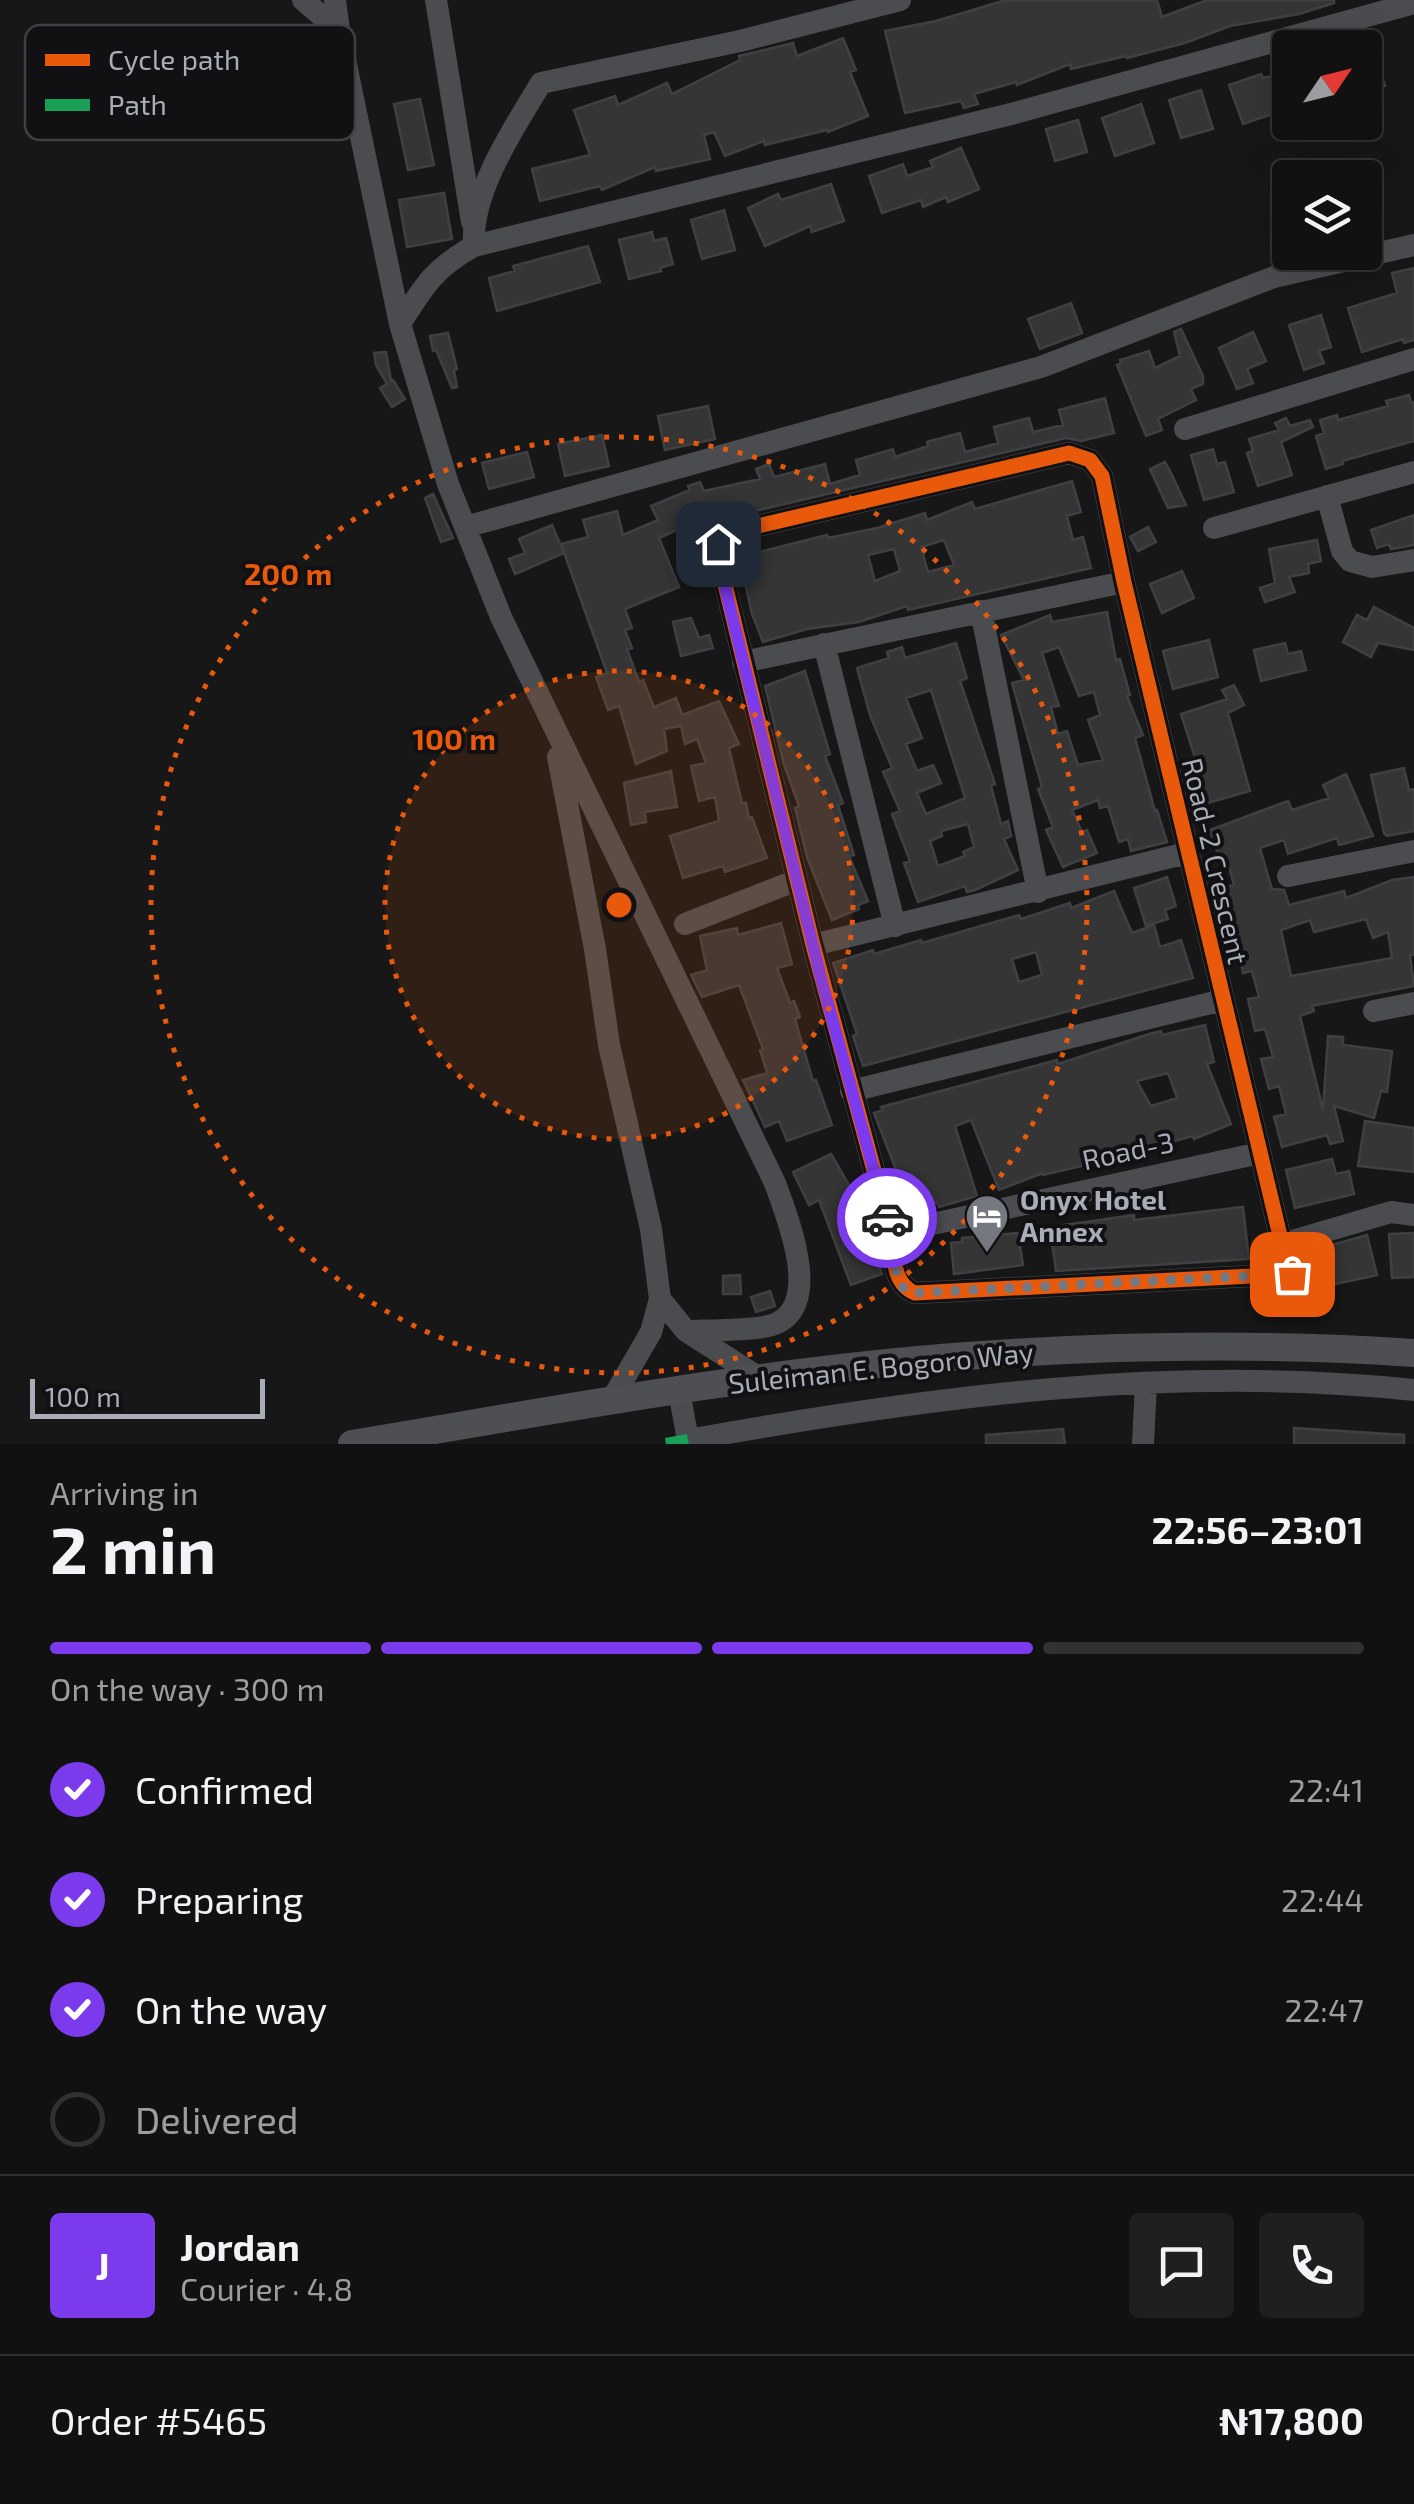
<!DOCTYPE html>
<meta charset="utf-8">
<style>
body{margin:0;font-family:"Exo 2",sans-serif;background:#1e1f1f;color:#f1f3f6;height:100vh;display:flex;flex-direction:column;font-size:38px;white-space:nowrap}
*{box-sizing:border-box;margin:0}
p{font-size:32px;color:#9c9d9f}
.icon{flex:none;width:55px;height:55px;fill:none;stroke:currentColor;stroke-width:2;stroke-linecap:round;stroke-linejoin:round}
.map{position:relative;height:1444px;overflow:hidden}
.drawer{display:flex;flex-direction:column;background:#111;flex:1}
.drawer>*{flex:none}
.needle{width:65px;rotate:55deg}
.controls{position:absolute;left:1272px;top:30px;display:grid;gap:20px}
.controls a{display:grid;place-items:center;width:110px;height:110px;border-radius:10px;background:#111;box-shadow:0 10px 40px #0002,0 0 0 2px #303131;font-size:50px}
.scale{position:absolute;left:30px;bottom:25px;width:235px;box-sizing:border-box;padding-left:10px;border:5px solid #a8adb8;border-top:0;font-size:28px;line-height:35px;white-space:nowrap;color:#a8adb8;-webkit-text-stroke:8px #111113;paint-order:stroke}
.pin{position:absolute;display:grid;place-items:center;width:85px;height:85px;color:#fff;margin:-42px;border-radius:20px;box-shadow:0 5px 15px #0006}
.courier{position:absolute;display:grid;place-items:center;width:100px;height:100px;margin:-50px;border:8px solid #7c3aed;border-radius:50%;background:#fff;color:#222;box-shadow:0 2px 12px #0007}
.head em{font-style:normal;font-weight:700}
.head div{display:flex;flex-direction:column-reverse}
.head{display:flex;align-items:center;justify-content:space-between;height:170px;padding:0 50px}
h1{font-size:65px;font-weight:700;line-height:75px}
.bar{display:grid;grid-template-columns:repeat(4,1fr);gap:15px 10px;align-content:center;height:120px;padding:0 50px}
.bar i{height:12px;border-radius:8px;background:#303131}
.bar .on{background:#7c3aed}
.bar p{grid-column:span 4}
.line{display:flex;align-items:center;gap:25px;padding:0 50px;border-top:2px solid #303131}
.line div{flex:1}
.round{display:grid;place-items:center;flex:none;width:105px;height:105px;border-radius:10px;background:#1e1f1f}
ol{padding:0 50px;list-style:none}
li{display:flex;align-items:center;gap:30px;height:110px}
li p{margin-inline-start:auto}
li .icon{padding:10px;border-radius:50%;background:#7c3aed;color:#fff;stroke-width:4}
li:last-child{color:#9c9d9f}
li i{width:55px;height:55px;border:5px solid #303131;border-radius:50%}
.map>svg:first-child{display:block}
.building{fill:#353536;stroke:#3f4043;stroke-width:2.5;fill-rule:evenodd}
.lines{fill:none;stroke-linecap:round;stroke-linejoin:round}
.minor{stroke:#4b4c50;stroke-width:22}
.major{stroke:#4d4f52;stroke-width:28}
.quiet{stroke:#1a9f57;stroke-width:12;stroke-dasharray:25 12;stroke-linecap:butt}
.cycleway-casing{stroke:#111113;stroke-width:21}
.cycleway{stroke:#e8590c;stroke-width:15}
.done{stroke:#757880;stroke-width:10;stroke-dasharray:0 18}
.route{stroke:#7c3aed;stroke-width:12}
.ring{fill:none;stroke:#e8590c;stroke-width:5;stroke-dasharray:5 10}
.labels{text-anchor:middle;stroke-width:8;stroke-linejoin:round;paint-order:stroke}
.street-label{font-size:28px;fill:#a8adb8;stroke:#111113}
.poi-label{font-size:28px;font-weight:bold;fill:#a8adb8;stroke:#111113;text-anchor:start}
.key{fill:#111113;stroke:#3e4045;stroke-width:2.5}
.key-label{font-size:28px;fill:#a8adb8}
.centre{fill:#e8590c;stroke:#111113;stroke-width:5}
.ring-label{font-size:30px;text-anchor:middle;font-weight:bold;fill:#e8590c;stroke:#111113;stroke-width:8;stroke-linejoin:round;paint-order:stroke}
</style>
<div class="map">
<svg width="1414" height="1444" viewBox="0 0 1414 1444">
<rect width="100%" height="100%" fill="#171717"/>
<path class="building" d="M1006,0H1157L1162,17L1207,0H1334V3L1299,14L1230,26L1185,43L1127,58L1126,56L1071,69L1070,64L1017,85L1016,82L974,94L978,104L964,108L961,101L905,113L885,31L936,21Z
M1367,34L1385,86L1365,92V35Z
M843,38L856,70L850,72L868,116L828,132L827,130L765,145L764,141L725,156L714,132L704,135L710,159L656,171L655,167L602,190L600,186L540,201L532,169L590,155L574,110L615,96L618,105L667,83L672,94L740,60L739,56L793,43L797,56Z
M1290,71V108L1243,124L1229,85L1261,74L1263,78Z
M1201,90L1213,129L1181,138L1169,100Z
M420,99L434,165L408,170L394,104Z
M1141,104L1154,143L1115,156L1102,118Z
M1078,120L1087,152L1055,161L1046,129Z
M961,148L979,189L948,202L946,197L923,207L921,200L882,213L869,176L903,164L907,176L933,167L930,161Z
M831,184L844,221L812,232L810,226L765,246L748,208L778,194L781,200Z
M444,193L452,239L407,247L399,200Z
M724,210L735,250L702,259L691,220Z
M652,232L654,241L666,238L673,264L660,268L661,271L629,279L619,240Z
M588,246L600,282L497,311L489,278L515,271L513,266Z
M1414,268V340L1404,343L1403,339L1362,352L1348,308L1397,293L1392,273Z
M1071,303L1082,333L1040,349L1028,319Z
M1321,315L1331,347L1319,351L1324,363L1304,370L1289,325Z
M1181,329L1203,376V384L1191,389L1196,400L1158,419L1162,430L1146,436L1117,365L1121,363L1120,360L1149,351L1155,368L1180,356L1174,332Z
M1253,332L1266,361L1247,369L1253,383L1237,389L1219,348Z
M448,333L457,369L454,370L457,387L452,388L436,350L433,351L430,336Z
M386,352L391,381L393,380L405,399L392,407L380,388L387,384L376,365L374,353Z
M1409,395L1411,403L1414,402V441L1342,461L1343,464L1326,469L1316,436L1324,433L1320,420L1337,415L1338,420L1388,406L1386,401Z
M1105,398L1114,433L1081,441L1066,438L725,518L717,523L687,530L686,526L659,538L679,587L625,609L632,628L625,630L632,648L627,649L639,682L643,680L654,707L676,698L682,715L719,701L739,744L729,748L742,803H746L749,818L752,817L767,858L725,872L723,866L683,878L670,836L719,821L715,797L699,801L691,766L706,763L697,739L685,744L681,726L664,729L667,751L636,764L619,706L608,710L596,677L607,673L561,544L588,537L583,520L617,511L623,535L658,520L651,506L690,490L688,486L700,482L704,491L760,479L756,469L769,464L774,477L825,464L830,484L860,475L856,460L893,449L895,457L928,446L927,442L960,433L965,452L998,443L994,427L1029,418L1033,432L1063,425L1059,410Z
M708,406L715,439L665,450L658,416Z
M1286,418L1290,426L1310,420L1313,427L1281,442L1292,475L1258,486L1247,453L1253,451L1249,439L1279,430L1275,423Z
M602,435L609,466L565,476L558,444Z
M1213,449L1217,464L1225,462L1234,492L1204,500L1191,455Z
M527,452L534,477L489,489L482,463Z
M1165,462L1170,471L1186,505L1168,508L1150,469Z
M1072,481L1081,512L1067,516L1073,540L1083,537L1091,568L908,610L907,606L859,622L807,629L763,642L752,614L739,557L827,535L828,538L877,528L925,513L927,520L972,502L975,509ZM944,540L954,565L928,572L921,547ZM894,549L900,571L875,581L868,555Z
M433,494L453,538L441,542L425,498Z
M1414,515V545L1391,549L1389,544L1377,548L1371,530Z
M552,525L564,553L515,574L509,559L525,553L519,539Z
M1148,527L1156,542L1138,551L1130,537Z
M1317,540L1321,561L1308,564L1309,573L1289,577L1295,592L1265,602L1260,588L1275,583L1269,549Z
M1182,571L1194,598L1162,613L1150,584Z
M1374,607L1414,628V650L1378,643L1371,657L1343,642L1357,615L1367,620Z
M1107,612L1116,660L1120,659L1130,695L1127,696L1143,735L1135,738L1155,811L1157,810L1167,842L1131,851L1128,839L1119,842L1108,806L1100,808L1098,800L1072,810L1082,832L1087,830L1097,853L1063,867L1046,830L1053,827L1038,789L1042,787L1012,683L1024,680L1001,635L1050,615L1052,622ZM1059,647L1079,696L1094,692L1100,715L1088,720L1103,760L1078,765L1067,731L1058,734L1051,707L1059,706L1042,653Z
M691,618L699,638L709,635L713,648L681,656L673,622Z
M1209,640L1218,677L1173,689L1163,651Z
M956,643L967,678L960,681L995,784L991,786L1001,824L1008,821L1011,836L1004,839L1018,870L975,890L967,892L965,886L918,902L904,863L910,861L892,814L900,811L883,772L892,768L870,715L857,668L889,658L887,652L902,647L905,658ZM931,690L965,798L926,814L917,793L941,783L933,765L917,771L906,744L922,738L906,698ZM968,824L974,847L963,852L965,856L938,866L930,841L942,836L941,831Z
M1285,643L1288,654L1301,651L1306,670L1261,681L1254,650Z
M805,671L830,754L825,756L843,803L838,805L854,855L849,856L868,901L858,905L859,909L832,920L807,857L795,808L799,806L784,765L765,686Z
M1234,685L1244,705L1228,713L1250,791L1204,804L1194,768L1198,767L1181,714L1227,699L1222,690Z
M1404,768L1409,790L1414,789V831L1387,836L1384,833L1371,775Z
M671,771L677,807L645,812L646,822L631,825L624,783Z
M1346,774L1373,836L1339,845L1337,838L1288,854L1284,840L1260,848L1272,889L1284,890L1289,905L1344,891L1346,898L1392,880L1414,877V955H1410L1414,986L1312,1006L1314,1011L1300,1016L1323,1110L1328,1036L1343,1037V1045L1392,1051L1387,1092L1381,1091L1374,1118L1334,1106L1343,1141L1330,1144L1327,1135L1282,1147L1274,1117L1286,1114L1279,1086L1269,1089L1261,1059L1273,1057L1265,1029L1255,1031L1248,999L1259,997L1252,971L1243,973L1237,938L1223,888L1234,885L1227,859L1220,861L1210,830L1288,801L1292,810L1329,798L1323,785ZM1366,919L1373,938L1388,932L1392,958L1291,976L1281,930L1310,920L1314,932Z
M1167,877L1176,906L1165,910L1168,919L1146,926L1134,888Z
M1114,891L1132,933L1154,925L1160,947L1181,940L1193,978L863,1066L853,1036L857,1034L833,963L873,950L874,954L921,940L922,943L1019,915L1021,919L1070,903L1071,908ZM1036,952L1042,975L1019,982L1012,959Z
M781,923L792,964L777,968L790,1003L794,1001L800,1017L795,1019L813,1081L816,1080L832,1125L787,1141L779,1121L765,1127L743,1080L767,1073L760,1050L763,1049L739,985L702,997L691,975L707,970L700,936L737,928L738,935Z
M1205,1025L1214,1062L1207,1064L1231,1124L1194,1139L1193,1136L1094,1163L1043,1175V1173L999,1190L971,1120L955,1126L977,1196L939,1207L937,1202L903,1214L893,1182L900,1180L874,1113L883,1110L881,1107L1057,1060L1058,1064L1149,1034L1161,1031L1162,1035ZM1168,1073L1177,1098L1151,1106L1137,1081Z
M1365,1121L1414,1128V1172L1358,1166Z
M831,1154L856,1197L882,1274L851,1285L819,1200L809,1205L793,1172Z
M1332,1159L1336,1174L1349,1171L1354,1194L1295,1208L1286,1170Z
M1243,1207L1249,1259L1056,1271L1050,1227L1134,1215V1220Z
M1018,1233L1023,1265L954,1274L951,1243L962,1242V1238Z
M1414,1233V1277L1392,1278L1389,1234Z
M1367,1235L1377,1275L1313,1289L1307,1252Z
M740,1275L741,1294H723V1276Z
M770,1291L775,1306L756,1312L751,1297Z
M1294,1428L1404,1435V1444H1294Z
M1063,1429L1065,1444H986V1435Z"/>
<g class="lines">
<path class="minor" d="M303,0L339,31L400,324L448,484L501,617L775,1183C787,1217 825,1308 772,1325C752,1331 708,1330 686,1331
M335,0L339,31
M436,0L472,222
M474,246L1015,113L1414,3
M400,324C424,286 433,269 474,246C470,193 514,128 541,83L740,41L900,0
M1185,429L1414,359
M1327,496L1342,551L1350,561L1372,567L1414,560
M465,527L1041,367L1274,277L1414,245
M1214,528L1414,472
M981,611L1038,892
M824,644L895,926
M743,662L1124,582
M558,757L595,949L609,1045L651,1229L660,1299L686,1331L761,1379
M1288,876L1414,851
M685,924L797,880
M813,945L1187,853
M1374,1011L1414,1003
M851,1091L1223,1000
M891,1233L1260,1153
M1282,1244L1391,1212L1414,1215
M1291,1274L915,1293C892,1284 894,1255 891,1233L813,945L718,556V544L728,533L1069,453L1090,460L1102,476L1124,582L1282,1244L1291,1274L1296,1306
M679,1391L688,1440C927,1397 1171,1364 1414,1390
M611,1401L651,1332L660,1299
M1143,1444L1146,1383"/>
<path class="major" d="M352,1444C556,1410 761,1371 967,1356C1116,1345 1265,1343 1414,1353"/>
<path class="quiet" d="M666,1444L688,1440"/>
<g class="cycleway-casing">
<path id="cycleway" d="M1291,1274L915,1293C892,1284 894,1255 891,1233L813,945L718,556V544L728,533L1069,453L1090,460L1102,476L1124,582L1282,1244L1291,1274L1296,1306"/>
</g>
<use href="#cycleway" class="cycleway"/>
</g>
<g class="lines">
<path class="done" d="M887,1218L898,1280L904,1289L914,1293L1292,1274"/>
<path class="route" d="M718,544L726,591L822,982L887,1218"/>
</g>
<circle cx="619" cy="905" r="234" fill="#e8590c" fill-opacity=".12"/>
<g class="ring">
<circle cx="619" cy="905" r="234"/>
<circle cx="619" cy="905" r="468"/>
</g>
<defs>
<g id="hotel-pin" transform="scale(2.25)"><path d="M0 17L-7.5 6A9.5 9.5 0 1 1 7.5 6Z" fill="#757880" stroke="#111113"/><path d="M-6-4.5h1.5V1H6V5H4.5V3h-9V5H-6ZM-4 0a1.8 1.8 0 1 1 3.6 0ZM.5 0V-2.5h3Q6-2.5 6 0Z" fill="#fff"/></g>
</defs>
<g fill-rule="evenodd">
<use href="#hotel-pin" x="987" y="1216"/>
</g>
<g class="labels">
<g class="street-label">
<text transform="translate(1215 861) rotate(77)" y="10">Road-2 Crescent</text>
<text transform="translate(1128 1151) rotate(-12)" y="10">Road-3</text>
<text transform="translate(881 1368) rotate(-6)" y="10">Suleiman E. Bogoro Way</text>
</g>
<g class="poi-label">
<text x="1020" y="1210">Onyx Hotel<tspan x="1020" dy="32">Annex</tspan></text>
</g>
</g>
<rect x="25" y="25" width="330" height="115" rx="15" class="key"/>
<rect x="45" y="54" width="45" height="12" fill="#e8590c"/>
<rect x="45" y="99" width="45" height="12" fill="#1a9f57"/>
<g class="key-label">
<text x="108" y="70">Cycle path</text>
<text x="108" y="115">Path</text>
</g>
<circle cx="619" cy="905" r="15" class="centre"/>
<g class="ring-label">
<text x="288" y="585">200 m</text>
<text x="454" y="750">100 m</text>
</g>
</svg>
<div class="controls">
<a><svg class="needle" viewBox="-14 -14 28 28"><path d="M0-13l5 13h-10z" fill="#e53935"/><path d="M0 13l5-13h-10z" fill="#9c9d9f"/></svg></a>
<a><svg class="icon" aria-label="layers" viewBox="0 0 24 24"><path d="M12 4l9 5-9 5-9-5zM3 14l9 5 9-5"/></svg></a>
</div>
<div class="scale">100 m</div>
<div class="pin" style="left:1292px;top:1274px;background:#ea580c"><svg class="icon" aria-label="bag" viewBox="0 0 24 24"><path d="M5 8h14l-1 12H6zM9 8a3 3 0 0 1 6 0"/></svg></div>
<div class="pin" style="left:718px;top:544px;background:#1f2937"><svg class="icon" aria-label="home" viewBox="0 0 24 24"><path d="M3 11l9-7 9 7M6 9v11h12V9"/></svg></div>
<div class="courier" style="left:887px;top:1218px"><svg class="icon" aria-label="car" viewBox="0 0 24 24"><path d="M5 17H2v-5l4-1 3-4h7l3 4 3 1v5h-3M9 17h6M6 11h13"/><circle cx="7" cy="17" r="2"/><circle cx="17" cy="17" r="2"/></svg></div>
</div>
<section class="drawer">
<div class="head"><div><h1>2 min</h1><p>Arriving in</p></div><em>22:56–23:01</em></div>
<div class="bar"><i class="on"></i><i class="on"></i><i class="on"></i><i></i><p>On the way · 300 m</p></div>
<ol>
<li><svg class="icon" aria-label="check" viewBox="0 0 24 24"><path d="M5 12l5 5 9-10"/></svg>Confirmed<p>22:41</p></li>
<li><svg class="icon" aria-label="check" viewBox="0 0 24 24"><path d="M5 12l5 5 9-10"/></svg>Preparing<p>22:44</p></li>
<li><svg class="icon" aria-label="check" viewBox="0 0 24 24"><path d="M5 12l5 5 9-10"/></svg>On the way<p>22:47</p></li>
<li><i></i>Delivered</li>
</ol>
<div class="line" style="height:180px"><b class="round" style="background:#7c3aed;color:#fff">J</b><div><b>Jordan</b><p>Courier · 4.8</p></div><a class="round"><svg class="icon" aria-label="chat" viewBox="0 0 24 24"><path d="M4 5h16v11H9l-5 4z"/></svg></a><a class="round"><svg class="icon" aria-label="phone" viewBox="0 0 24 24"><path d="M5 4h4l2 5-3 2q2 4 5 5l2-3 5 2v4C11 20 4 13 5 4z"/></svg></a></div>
<div class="line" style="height:130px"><div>Order #5465</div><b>₦17,800</b></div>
</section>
